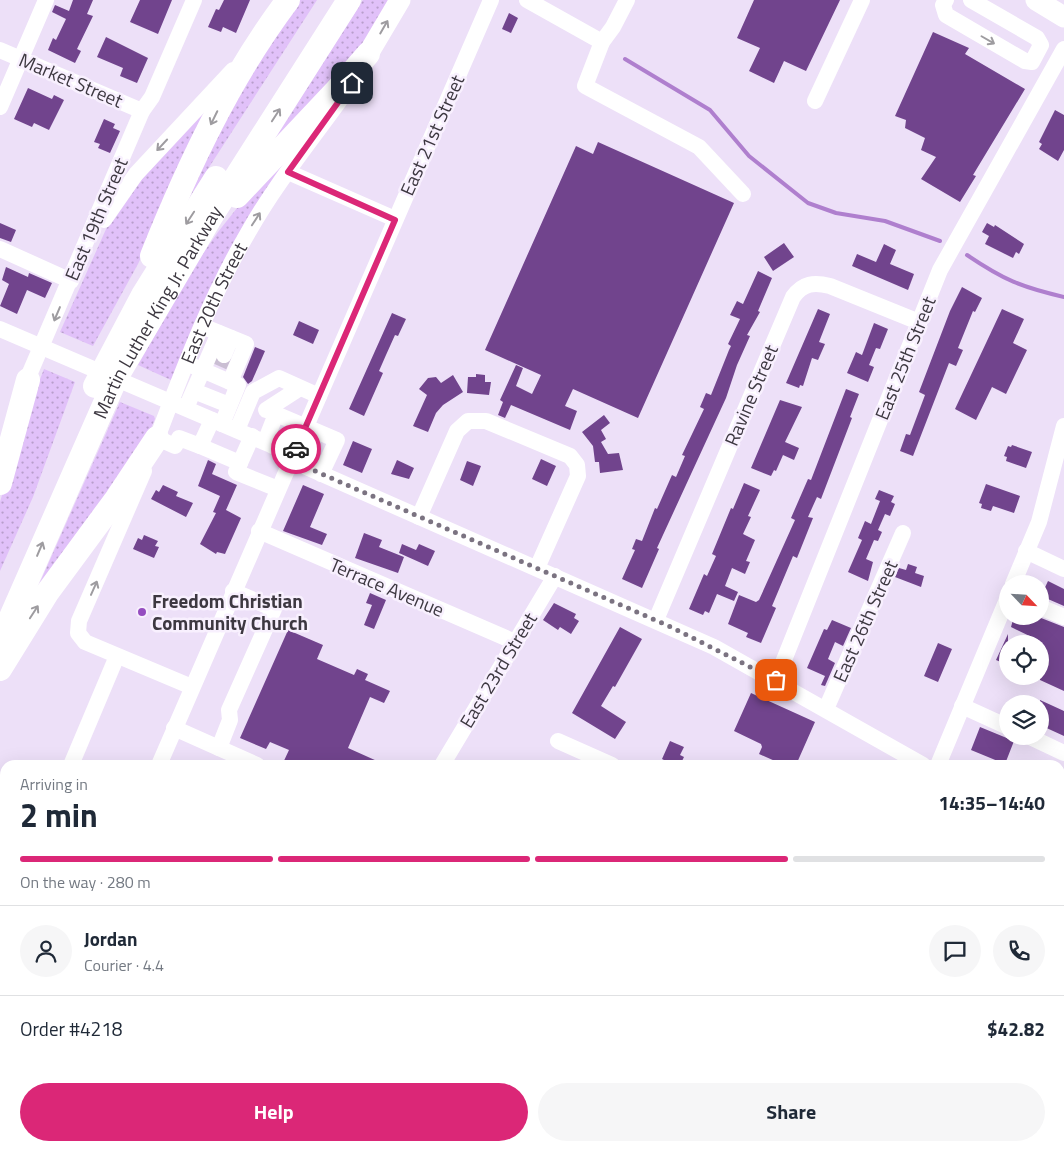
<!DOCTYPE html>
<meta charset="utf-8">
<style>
body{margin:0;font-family:"Titillium Web",sans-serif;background:#f6f6f7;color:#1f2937;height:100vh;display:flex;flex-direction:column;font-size:19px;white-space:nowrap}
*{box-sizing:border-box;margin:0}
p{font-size:16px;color:#747a83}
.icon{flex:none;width:28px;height:28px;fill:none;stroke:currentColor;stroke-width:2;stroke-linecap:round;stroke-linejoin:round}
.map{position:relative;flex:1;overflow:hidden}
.drawer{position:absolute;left:0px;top:760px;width:1065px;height:391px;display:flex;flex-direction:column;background:#fff;border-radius:15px 15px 0 0;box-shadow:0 5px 20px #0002}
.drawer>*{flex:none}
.needle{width:32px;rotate:115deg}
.controls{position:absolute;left:999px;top:575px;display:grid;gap:10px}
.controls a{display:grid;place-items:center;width:50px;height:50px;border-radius:50%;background:#fff;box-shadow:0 5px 20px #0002;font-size:25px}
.pin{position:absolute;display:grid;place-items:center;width:42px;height:42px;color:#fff;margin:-21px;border-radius:10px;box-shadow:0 2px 8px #0006}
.courier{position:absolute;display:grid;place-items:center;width:50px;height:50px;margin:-25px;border:4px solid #db2777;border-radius:50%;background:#fff;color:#222;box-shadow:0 1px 6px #0007}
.overview em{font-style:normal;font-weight:700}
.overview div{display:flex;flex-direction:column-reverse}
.overview{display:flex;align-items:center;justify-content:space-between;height:85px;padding:0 20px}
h1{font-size:32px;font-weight:700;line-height:38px}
.bar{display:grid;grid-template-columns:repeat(4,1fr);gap:8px 5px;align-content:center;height:60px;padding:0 20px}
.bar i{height:6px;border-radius:4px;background:#e0e1e3}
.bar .current{background:#db2777}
.bar p{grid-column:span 4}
.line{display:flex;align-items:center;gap:12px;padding:0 20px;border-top:1px solid #e0e1e3}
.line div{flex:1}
.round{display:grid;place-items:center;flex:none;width:52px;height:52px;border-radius:26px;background:#f6f6f7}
.cta{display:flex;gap:10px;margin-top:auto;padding:10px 20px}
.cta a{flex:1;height:58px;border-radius:30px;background:#db2777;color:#fff;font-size:20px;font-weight:700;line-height:58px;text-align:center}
.cta a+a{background:#f6f6f7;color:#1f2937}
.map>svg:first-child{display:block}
.grass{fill:url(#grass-dots)}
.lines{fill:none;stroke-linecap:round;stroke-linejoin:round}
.stream{stroke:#af7fce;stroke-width:4}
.building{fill:#71448d}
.minor-tunnel{stroke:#cabed3;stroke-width:16;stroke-dasharray:16 8;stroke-linecap:butt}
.path{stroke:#a299ab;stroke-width:2;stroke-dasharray:5 2.5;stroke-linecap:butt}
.minor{stroke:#fff;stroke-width:16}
.major{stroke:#fff;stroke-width:21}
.highway{stroke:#fff;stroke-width:24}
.rail-casing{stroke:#736b79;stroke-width:5.5}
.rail{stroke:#f8f0fe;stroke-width:4;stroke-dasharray:11;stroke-linecap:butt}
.oneway{stroke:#9e9ca0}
.done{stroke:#7b7381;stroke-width:5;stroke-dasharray:0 9}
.route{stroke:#db2777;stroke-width:6}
.poi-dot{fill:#954dc0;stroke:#f8f0fe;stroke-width:2}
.labels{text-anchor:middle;stroke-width:5;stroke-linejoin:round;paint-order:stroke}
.street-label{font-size:19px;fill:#3d3841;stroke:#f8f0fe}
.poi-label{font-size:19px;font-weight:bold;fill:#3d3841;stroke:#f8f0fe;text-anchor:start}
</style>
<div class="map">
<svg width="1064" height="1151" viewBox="0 0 1064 1151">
<defs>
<pattern id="grass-dots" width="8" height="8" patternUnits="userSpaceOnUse" patternTransform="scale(1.25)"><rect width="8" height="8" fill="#e1c1f9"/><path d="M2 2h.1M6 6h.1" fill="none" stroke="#b89ecb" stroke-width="1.8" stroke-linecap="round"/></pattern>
</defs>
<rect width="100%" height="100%" fill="#ede0f8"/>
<path class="grass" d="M295,0H317L184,206L212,135Z
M363,0H391L378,27L266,153Z
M218,95L138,264L93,346L60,332L111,218L123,200Z
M302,136L171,380L138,365L195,265L218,232L245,198Z
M44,369L75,382L33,497L0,571V502L22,426Z
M120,402L154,416L155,419L144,444L29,607Z
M0,902H5V988L0,986Z"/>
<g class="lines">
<path class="stream" d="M625,59L710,110L749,156L808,203L836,213L885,221L940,241
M967,255C1004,280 1021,287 1064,297"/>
</g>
<path class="building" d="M73,0H93L87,14L93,16L77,49L81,51L75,63L48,50L53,38L56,40L66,19L52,12L55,5L69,11Z
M140,0H172L158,34L130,22Z
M224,0H250L236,33L223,27L221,32L208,27L216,9L219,10Z
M754,0H840L806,71L784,61L774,83L749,71L760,48L737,38Z
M509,13L518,18L511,33L502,29Z
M933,32L969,48L965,54L1025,89L973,175L976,176L960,202L921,179L936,157L921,150L925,138L905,128L906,120L895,116Z
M106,37L148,58L137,83L120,76L123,68L97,57Z
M28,88L52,99L54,95L64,100L49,130L34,123L32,127L14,119Z
M1055,110L1064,115V150L1058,161L1039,149L1042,144L1039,142Z
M104,119L115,124L113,128L120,131L110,153L98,148L100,144L94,142Z
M598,142L734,203L638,418L573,389L565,406L577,411L570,430L511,405L505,418L498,415L503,402L500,400L516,365L523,368L516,386L532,394L541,375L485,350L576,146L593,154Z
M0,223L16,230L11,242L0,238Z
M987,223L994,227L995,225L1024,244L1019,254L1016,252L1013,258L985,244L989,236L982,232Z
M784,243L794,257L773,271L764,257Z
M884,244L896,250L890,264L914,274L908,290L852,266L857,254L876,262Z
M6,267L28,277L29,273L52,283L45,298L27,290L17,314L0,306L9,284L2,280Z
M758,271L772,278L758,311L760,312L747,335L750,336L737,365L726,398L657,548L659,549L642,588L622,579L635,550L632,549L636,539L642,541L655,508L657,509L672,475L676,477L685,456L682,455L704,409L700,407L706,393L711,395L729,350L731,346L728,344L740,319L730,315L737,301L743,304Z
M962,287L982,298L975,312L973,311L958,348L963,350L956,366L949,363L913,456L900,451L906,434L910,435L925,395L919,392L950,311Z
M818,309L830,314L819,342L825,344L818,360L812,358L803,386L800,385L799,388L786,383Z
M1002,309L1024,319L1013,343L1027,350L1006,394L992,387L976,420L955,409Z
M392,313L406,319L398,336L395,335L386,355L379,371L383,373L364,416L349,409Z
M299,321L319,330L313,344L293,335Z
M874,323L888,329L880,349L876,348L869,365L874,367L868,382L847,373L856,352L862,355Z
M255,347L265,351L252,381L248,384L243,377Z
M476,374L485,375V382H491L489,395L467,393L468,377H476Z
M453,375L463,392L443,405L436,413L428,432L413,426L427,395L419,389L428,378L436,377L441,383Z
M846,389L859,394L850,417L852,418L821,499L817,497L808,517L813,518L797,558L793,556L772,606L776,608L761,643L746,637L748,633L728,624L739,595L756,602L759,600L795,520L791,518L808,479L811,480Z
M780,400L802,407L785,442L799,448L794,460L783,455L776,471L774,470L771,476L751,468Z
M604,415L610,423L601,430L606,439L601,442L608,454L619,453L623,470L600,473L599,462H595L593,446L582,432Z
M353,441L372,449L362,473L343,465Z
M1012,445L1032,452L1026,468L1006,461L1007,457L1004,456L1008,446L1011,447Z
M541,459L556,466L547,486L532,479Z
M208,460L216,464L212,474L237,485L226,510L241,518L225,554L217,552L216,554L200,544L216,513L213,512L220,496L198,486Z
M397,460L414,468L409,479L391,474Z
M467,461L481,466L473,486L460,480Z
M744,483L760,490L748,516L751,517L743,534L755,540L746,561L750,562L745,574L732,568L725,586L738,592L734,601L717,594L709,613L705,611L703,615L689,609L704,574L707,576L716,556L712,554L731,508L733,509Z
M986,484L1020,496L1014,513L993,506L991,511L981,508L982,504L979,503Z
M163,485L178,492L176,496L193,503L186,517L151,499L156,490L159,492Z
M303,485L324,494L310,527L327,534L322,545L283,531Z
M879,490L894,496L891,502L895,504L890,516L885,514L878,530L882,532L878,541L874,540L866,559L873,562L868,581L848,572L862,540L858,538L865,521L871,524L880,501L875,499Z
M364,533L382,540L379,547L404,557L398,573L355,558Z
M144,535L158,541L155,546L159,547L154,558L133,549L138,538L142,540Z
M402,544L416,550L419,544L435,551L428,566L399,553Z
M908,564L917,567L915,573L924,576L921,587L895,577L899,568L906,570Z
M1048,581L1064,589V606L1041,596Z
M370,593L386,600L374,629L364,625L372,605L366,603Z
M554,603L576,614L574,618L579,621L571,634L560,627L558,630L543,620Z
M1014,616H1036L1064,627V691L1040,680V641L1011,627Z
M832,620L851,628L843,646L835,642L828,659L835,663L825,686L821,685L825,676L807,668L824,629L827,630Z
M620,627L642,639L615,687L613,686L601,706L626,722L615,739L572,713Z
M288,630L323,645L317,659L354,675L357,669L368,674L365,680L390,691L384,703L370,697L348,748L386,765H282L289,750L270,742L266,749L240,738Z
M1008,634V665L996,660Z
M938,643L952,649L938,682L924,676Z
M751,693L815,722L796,765H784L759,754L762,747L761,744L734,731Z
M1040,700L1064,711V736L1040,725Z
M980,727L1014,741L1005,764L971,750Z
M670,741L684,747L680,755L684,757L680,765H667L668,762L662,759Z"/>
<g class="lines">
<path class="minor-tunnel" d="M219,366L224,355"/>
<path class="path" d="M1060,886L1064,880"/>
<g class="minor">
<path d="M527,0L602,42"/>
<path d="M627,0L613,27L602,42L585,86L699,147L743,194"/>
<path d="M946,0L943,5L946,15L1025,61L1032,62L1041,45L1037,38L971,0"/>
<path d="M0,50L142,111"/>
<path d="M815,101L862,0"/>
<path d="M0,107L46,0"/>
<path d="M288,172L395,219"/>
<path d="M104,220L136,174L233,70"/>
<path d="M0,249L71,281"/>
<path d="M202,326L246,344L230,382L238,385L222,424"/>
<path d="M0,329L271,445L293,456L306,467L714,647L923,765"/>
<path d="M224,355L231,338"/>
<path d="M193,366L230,382"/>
<path d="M23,389L142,111L152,97L194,0"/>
<path d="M194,391L229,405"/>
<path d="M186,408L219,333"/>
<path d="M266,410L300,388"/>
<path d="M237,430L253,392L279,378L319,396"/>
<path d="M157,438L175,446L179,438L200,446L212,420"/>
<path d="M265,442L276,414L337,440L321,474"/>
<path id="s1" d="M154,446C182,373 209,299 249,231C275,185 309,143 340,100"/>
<path d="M200,446L240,463L236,472L278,489"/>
<path d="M240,463L252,436"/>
<path d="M144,471L79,621L78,633L85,642L192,687"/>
<path d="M419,517L457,431L468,421H486L570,456L577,465L578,476L537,568"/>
<path d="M259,531L515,642"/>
<path d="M1026,551L1064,569"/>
<path d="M1013,584L1039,522L1064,426"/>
<path d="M1040,607L1064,617"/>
<path d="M656,620L793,297C803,283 814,282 830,286L919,322"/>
<path d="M776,680L940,270L1064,49"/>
<path d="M962,706L1008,727"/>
<path d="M826,709L903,533"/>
<path d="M174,728L257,765"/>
<path d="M1028,736L1064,753"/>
<path d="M558,741L612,765"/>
<path d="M219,748L230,720L229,710L274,609L233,591"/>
<path d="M71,765L117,656"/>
<path d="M159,765L491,0"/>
<path d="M442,765L555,576"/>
<path d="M938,765L1008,597"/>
<path d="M0,809L5,811"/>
<path d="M1060,862L1064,865"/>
<path d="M1060,1065L1064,1067"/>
<path d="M0,1133L5,1122"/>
<path d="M97,1146L103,1151"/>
<path d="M463,1146L466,1151"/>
<path d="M583,1146L587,1151"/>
<path d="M896,1146L906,1151"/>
<path d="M639,1151L641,1146"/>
<path d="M772,1151L774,1146"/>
</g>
<path class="major" d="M1036,0L1064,17
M368,54L400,0"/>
<g class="highway">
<path d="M237,196L335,92L368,54"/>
<path d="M152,256C188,166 230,77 288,0"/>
<path d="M95,386L143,295L216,178"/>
<path d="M0,483L28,380"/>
<path id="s2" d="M0,642L116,378L212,215L349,0"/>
<path d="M0,669L47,593L117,498L157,438"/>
</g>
<g class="rail-casing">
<path id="rail" d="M0,1003L5,1005
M0,1044L5,1046
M0,1057L5,1059
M169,1146L175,1151
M319,1146L330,1151"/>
</g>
<use href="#rail" class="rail"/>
</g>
<defs><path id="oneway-shaft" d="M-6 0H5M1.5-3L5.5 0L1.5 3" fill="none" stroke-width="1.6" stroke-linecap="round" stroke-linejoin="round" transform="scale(1.25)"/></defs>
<g class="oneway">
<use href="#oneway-shaft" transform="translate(384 27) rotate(-60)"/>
<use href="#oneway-shaft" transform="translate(988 40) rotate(30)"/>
<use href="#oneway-shaft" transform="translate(276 115) rotate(-57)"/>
<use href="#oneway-shaft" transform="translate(214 118) rotate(116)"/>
<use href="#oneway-shaft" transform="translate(162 145) rotate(133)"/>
<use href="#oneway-shaft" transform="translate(190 218) rotate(123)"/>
<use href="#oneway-shaft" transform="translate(256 219) rotate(-57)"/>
<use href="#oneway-shaft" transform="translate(57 314) rotate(113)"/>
<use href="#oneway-shaft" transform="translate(40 549) rotate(-67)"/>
<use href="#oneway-shaft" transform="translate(94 588) rotate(-66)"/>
<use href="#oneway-shaft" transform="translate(34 612) rotate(-57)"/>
</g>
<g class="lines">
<path class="done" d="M296,449L292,456L306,467L671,627L776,680"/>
<path class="route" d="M296,449L395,220L288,172L352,83"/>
</g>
<circle class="poi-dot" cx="142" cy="612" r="5"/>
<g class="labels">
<g class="street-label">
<text transform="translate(71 80) rotate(23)" y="7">Market Street</text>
<text transform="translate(432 135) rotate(-66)" y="7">East 21st Street</text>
<text transform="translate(96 219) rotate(-67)" y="7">East 19th Street</text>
<text dy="7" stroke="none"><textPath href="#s1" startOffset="155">East 20th Street</textPath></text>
<text dy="7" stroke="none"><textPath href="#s2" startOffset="366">Martin Luther King Jr. Parkway</textPath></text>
<text transform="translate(905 358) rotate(-68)" y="7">East 25th Street</text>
<text transform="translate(751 395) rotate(-67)" y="7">Ravine Street</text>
<text transform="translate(387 587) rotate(23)" y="7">Terrace Avenue</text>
<text transform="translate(865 621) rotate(-66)" y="7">East 26th Street</text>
<text transform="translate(498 670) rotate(-59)" y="7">East 23rd Street</text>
</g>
<g class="poi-label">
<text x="152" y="608">Freedom Christian<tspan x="152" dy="22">Community Church</tspan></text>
</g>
</g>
</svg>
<div class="controls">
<a><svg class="needle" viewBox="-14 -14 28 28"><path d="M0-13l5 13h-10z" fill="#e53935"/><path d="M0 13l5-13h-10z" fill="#747a83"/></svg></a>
<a><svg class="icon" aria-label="locate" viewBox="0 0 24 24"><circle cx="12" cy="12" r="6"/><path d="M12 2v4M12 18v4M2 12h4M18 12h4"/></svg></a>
<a><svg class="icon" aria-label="layers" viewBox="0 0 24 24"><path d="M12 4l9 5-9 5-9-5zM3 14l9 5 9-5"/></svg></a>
</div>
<div class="pin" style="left:776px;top:680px;background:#ea580c"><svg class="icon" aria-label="bag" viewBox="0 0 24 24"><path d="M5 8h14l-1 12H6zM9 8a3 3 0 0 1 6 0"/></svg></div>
<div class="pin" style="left:352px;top:83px;background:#1f2937"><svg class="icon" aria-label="home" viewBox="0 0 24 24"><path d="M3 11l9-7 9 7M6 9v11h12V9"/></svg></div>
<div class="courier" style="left:296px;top:449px"><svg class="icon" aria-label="car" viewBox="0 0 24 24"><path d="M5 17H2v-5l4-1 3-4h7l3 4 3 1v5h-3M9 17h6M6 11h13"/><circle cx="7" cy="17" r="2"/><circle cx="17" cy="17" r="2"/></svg></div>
<section class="drawer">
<div class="overview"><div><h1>2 min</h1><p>Arriving in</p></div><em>14:35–14:40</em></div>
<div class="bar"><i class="current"></i><i class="current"></i><i class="current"></i><i></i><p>On the way · 280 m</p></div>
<div class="line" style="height:90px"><a class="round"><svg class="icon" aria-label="person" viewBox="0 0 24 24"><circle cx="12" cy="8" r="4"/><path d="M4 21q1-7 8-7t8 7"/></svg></a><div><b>Jordan</b><p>Courier · 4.4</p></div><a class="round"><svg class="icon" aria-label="chat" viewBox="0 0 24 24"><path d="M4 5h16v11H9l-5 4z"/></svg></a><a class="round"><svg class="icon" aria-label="phone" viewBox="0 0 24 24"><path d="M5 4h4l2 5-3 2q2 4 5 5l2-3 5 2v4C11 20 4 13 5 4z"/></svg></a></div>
<div class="line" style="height:65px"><div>Order #4218</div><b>$42.82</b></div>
<div class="cta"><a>Help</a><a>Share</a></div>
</section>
</div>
